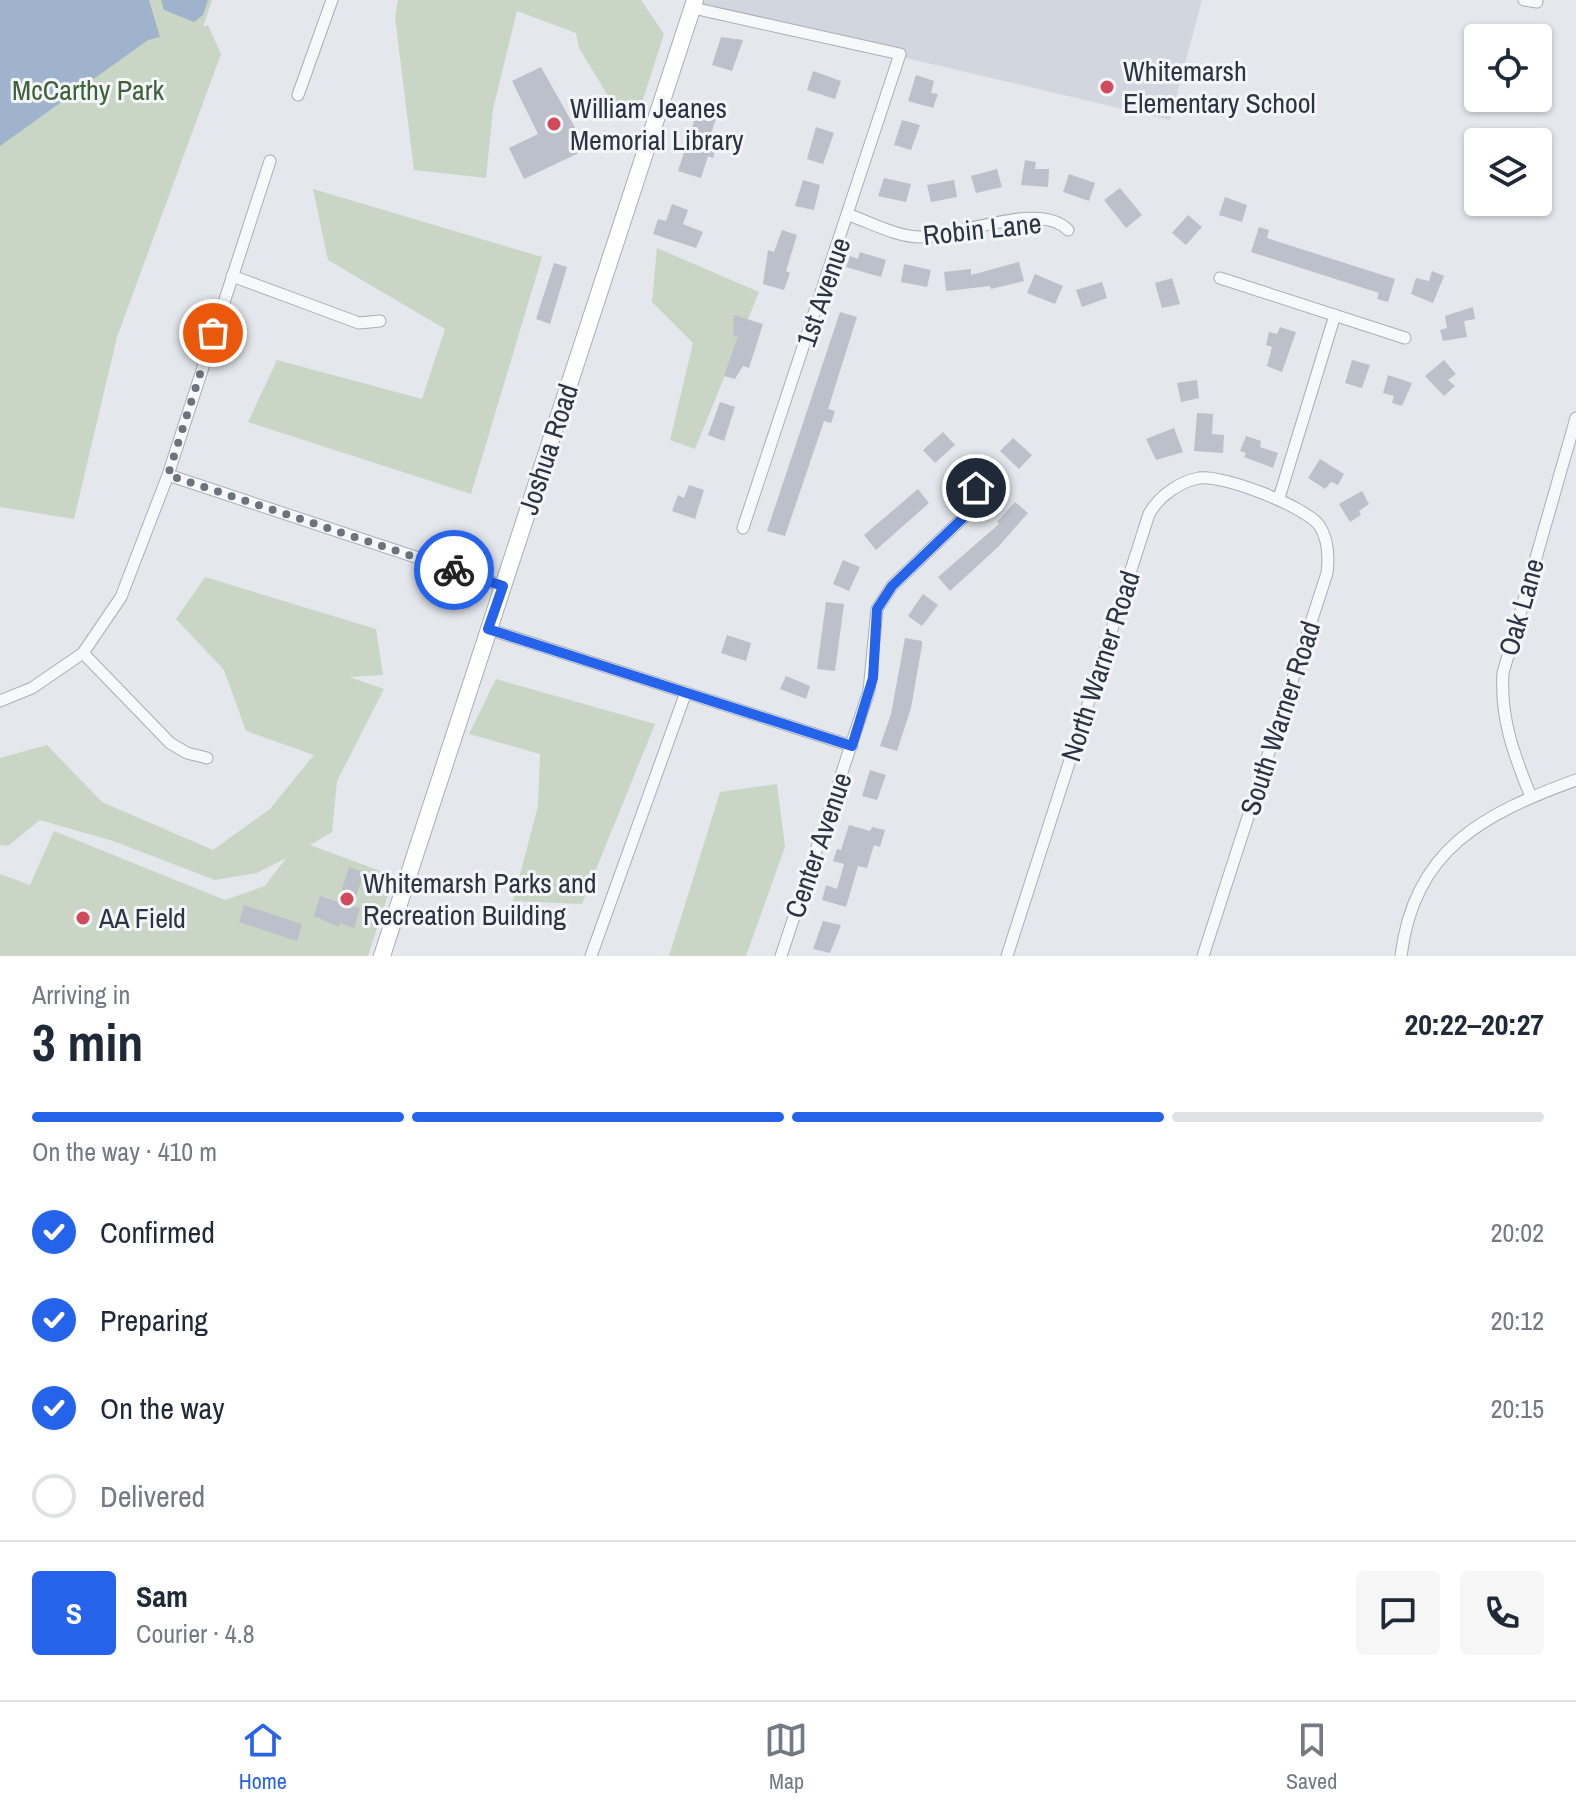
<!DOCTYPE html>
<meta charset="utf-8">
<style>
body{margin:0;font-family:"Archivo Narrow",sans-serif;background:#f6f6f7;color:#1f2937;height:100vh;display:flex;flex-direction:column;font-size:30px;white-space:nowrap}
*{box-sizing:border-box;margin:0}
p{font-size:26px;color:#747a83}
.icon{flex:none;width:44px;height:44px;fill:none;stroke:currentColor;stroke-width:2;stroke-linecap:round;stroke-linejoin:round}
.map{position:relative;height:956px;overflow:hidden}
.drawer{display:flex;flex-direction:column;background:#fff;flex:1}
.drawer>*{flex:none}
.buttons{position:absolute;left:1464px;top:24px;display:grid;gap:16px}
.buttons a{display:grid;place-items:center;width:88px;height:88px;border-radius:8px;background:#fff;box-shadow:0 2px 6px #0004;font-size:40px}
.pin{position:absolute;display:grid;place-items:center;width:68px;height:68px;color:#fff;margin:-34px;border:4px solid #fff;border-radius:50%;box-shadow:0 2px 8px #0007}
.courier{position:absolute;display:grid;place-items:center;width:80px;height:80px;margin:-40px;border:6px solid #2563eb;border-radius:50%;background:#fff;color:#222;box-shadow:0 2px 10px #0007}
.head em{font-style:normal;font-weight:800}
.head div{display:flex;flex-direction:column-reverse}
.head{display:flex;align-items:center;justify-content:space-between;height:136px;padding:0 32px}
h1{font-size:52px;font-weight:800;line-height:60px}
.bar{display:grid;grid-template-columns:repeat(4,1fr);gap:12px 8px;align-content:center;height:96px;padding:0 32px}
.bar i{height:10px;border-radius:6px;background:#e0e1e3}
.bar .on{background:#2563eb}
.bar p{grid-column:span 4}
.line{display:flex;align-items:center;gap:20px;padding:0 32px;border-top:2px solid #e0e1e3}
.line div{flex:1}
.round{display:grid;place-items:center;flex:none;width:84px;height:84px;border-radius:8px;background:#f6f6f7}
ol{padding:0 32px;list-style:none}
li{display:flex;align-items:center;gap:24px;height:88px}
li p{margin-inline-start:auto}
li .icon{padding:8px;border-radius:50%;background:#2563eb;color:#fff;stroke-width:4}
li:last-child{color:#747a83}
li i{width:44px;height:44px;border:4px solid #e0e1e3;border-radius:50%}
.dock{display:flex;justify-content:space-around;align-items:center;height:112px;border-top:2px solid #e0e1e3;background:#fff;font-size:22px;color:#747a83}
.dock a{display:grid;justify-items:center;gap:4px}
.dock .on{color:#2563eb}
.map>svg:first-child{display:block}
.built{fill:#d2d6de}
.green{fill:#c9d6c5}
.water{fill:#9fb4cc}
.building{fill:#bbc0ca}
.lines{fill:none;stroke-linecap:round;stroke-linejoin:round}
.minor-casing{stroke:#a9aeb7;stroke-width:13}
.secondary-casing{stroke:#a9aeb7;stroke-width:18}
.minor{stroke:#f7f8fa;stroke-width:11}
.secondary{stroke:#fff;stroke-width:16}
.done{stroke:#6c737f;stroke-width:8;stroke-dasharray:0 14.4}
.route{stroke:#2563eb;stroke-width:10}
.poi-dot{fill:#d1495b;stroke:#f4f6f9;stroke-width:3}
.labels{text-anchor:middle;stroke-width:6;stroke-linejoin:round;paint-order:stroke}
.poi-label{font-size:28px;fill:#2b3445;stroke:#f4f6f9;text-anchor:start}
.park-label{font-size:28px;fill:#3f6138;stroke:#f4f6f9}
.street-label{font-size:28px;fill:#2b3445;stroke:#f4f6f9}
</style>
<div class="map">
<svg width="1576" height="956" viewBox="0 0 1576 956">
<rect width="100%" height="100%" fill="#e4e7ec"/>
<path class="built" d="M695,0H1202L1170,120L693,8Z"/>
<path class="green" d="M0,0H212L203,27L208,25L221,54L117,337L74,519L0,507Z
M398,0H641L664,34L638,115L616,109L579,48L576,33L517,11L493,109L486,178L414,170L395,17Z
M313,189L542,257L471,494L248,422L277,360L422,399L445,329L328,260Z
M657,248L759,292L695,449L670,440L693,343L652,302Z
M205,577L376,629L383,675L349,677L384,689L337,781L332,832L310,845L394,876L368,956H0V874L30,885L54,831L225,900L265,886L286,858L257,873L215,880L113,841L40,820L8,846L0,845V758L47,745L102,802L213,850L270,809L314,755L246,731L224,670L176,619Z
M496,679L655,724L582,904L513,901L538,806L540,754L469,734Z
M777,784L785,847L746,956H669L720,792Z"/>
<path class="water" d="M0,0H149L160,37L148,40L0,146Z
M161,0H208L203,15L194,22L164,10Z"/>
<path class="building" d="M721,37L743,40L732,71L712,65Z
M541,67L587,149L524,179L509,148L538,134L512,81Z
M813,71L841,81L835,99L807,90Z
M916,75L934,81L931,93L938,94L933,108L908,101Z
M698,109L717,116L711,133L716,135L712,146L716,148L713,158L708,156L701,178L678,171Z
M902,120L920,125L911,150L894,145Z
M816,127L834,133L823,164L807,159Z
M1025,160L1036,162L1035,169H1049L1048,187L1021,185Z
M997,169L1002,187L976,193L971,176Z
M1069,174L1095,183L1089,201L1063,192Z
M884,178L911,184L906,202L878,196Z
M803,180L820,185L814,210L795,206Z
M954,180L957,197L931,202L927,185Z
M1120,188L1142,215L1126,228L1104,200Z
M1225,197L1247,205L1242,222L1219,215Z
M672,204L688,210L683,224L703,232L696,248L653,234L658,219L666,221Z
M1188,215L1202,227L1186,245L1172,233Z
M1259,227L1269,230L1267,238L1279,242L1395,279L1388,302L1377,299L1379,293L1251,252Z
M782,230L797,235L786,271L790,273L784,290L763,284L768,250L774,252Z
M860,252L886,260L881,277L846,267L850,256L858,259Z
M1019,262L1024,281L991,289L990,286L946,291L944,272L971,269V275Z
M554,263L567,267L550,324L536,319Z
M904,264L931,270L927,287L901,282Z
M1432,271L1444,276L1433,303L1411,294L1416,278L1429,281Z
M1035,274L1063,286L1055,304L1027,293Z
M1172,278L1180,304L1162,308L1155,283Z
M1102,282L1107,298L1082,307L1076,290Z
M1473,307L1475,319L1464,321L1467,337L1443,341L1440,330L1447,328L1445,316Z
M840,312L857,317L828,409L835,411L831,423L824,421L785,536L767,531Z
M734,315L763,324L749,368L743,366L735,379L724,376L738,336L733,335Z
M1280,327L1296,332L1282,372L1267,366L1272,347L1266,345L1269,332L1277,334Z
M1352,360L1370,365L1362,388L1345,383Z
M1444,360L1456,374L1448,380L1455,386L1444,396L1425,376Z
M1388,375L1412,383L1402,406L1392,403L1394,396L1383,393Z
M1197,380L1199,398L1181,402L1177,383Z
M720,402L735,407L724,441L708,435Z
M1197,413L1213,414L1212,434L1224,435L1223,453L1194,451Z
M1174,428L1183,452L1156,460L1146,439Z
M943,432L955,445L935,463L923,450Z
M1246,436L1261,441L1260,447L1278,453L1273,468L1244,457L1246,453L1240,451Z
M1013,438L1032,455L1019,469L1000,451Z
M1320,459L1344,474L1338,485L1331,482L1325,489L1308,478Z
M689,485L704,490L695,519L672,511L678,495L684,498Z
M918,489L929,503L876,550L864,535Z
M1362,491L1369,504L1359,511L1361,515L1350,522L1339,504Z
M1015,502L1028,513L998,547L950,591L938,577L999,524L997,522Z
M843,560L860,567L849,591L833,584Z
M923,594L938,605L922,626L908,616Z
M826,602L844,604L835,671L817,669Z
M727,635L751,643L746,661L721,653Z
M905,638L922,641V645L911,708L897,751L880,746L891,714Z
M786,676L810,686L806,699L780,689Z
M870,770L886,775L877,800L862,796Z
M849,825L870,831L872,827L885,830L880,847L874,845L867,868L858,866L846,907L822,900L826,885L837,889L844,864L833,861L837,849L841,850Z
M349,867L364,872L353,906L360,908L354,928L340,923L339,927L314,916L320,896L338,902Z
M244,905L302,924L297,941L239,922Z
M823,921L841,925L830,953L813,949Z"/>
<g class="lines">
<g class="minor-casing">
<path id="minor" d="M1524,0L1537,2
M693,8L900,54L743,528
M298,95L332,0
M849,215C872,223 897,237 921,237C959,237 1039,200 1068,230
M232,276L359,323L380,321
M1220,278L1405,338
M168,475L503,586
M1279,498L1335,315
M488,629L852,746
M83,653L170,743L187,753L207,758
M0,701L32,688L83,653L121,597L168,475L270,161
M1531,797C1514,755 1500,718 1503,673L1576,418
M591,956L686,692
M781,956L869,691L877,609L892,586L968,513L976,488
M1007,956L1149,514C1159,496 1179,482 1199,478C1222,474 1304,506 1319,525C1329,540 1329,557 1327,573L1203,956
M1401,956C1414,849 1483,814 1576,780"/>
</g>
<g class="secondary-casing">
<path id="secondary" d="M382,956L695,0"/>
</g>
<use href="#minor" class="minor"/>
<use href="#secondary" class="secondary"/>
</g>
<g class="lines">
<path class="done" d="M213,333L168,475L454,570"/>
<path class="route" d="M454,570L503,586L488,629L852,746L873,678L877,609L892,586L968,513L976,488"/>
</g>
<g class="poi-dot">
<circle cx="1107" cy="87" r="8"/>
<circle cx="554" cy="124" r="8"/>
<circle cx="347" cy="899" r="8"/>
<circle cx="83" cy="918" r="8"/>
</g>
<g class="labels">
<g class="poi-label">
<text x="1123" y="81">Whitemarsh<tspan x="1123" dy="32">Elementary School</tspan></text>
<text x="570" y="118">William Jeanes<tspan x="570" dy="32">Memorial Library</tspan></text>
<text x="363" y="893">Whitemarsh Parks and<tspan x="363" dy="32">Recreation Building</tspan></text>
<text x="99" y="928">AA Field</text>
</g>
<g class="park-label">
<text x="88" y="100">McCarthy Park</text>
</g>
<g class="street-label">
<text transform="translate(982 229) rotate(-6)" y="10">Robin Lane</text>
<text transform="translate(823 292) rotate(-71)" y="10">1st Avenue</text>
<text transform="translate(548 449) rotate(-72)" y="10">Joshua Road</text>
<text transform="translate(1521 607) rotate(-74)" y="10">Oak Lane</text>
<text transform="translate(1100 666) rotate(-72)" y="10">North Warner Road</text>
<text transform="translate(1280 718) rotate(-72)" y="10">South Warner Road</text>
<text transform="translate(818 845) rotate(-71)" y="10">Center Avenue</text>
</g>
</g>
</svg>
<div class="buttons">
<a><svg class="icon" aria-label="locate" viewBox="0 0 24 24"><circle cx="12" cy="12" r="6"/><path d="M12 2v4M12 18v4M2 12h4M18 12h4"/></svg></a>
<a><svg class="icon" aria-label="layers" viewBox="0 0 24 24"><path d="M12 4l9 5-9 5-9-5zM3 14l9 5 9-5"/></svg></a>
</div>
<div class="pin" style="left:213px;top:333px;background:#ea580c"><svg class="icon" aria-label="bag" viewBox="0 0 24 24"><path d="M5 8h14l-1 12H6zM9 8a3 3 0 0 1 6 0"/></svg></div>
<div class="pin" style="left:976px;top:488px;background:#1f2937"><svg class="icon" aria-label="home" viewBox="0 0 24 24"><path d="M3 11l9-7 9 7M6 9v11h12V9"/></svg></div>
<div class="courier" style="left:454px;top:570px"><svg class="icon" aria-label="bike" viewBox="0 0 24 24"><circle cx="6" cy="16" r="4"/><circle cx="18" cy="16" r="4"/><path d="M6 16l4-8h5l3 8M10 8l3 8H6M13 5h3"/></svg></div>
</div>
<section class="drawer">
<div class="head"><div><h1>3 min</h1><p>Arriving in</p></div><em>20:22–20:27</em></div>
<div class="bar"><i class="on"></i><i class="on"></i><i class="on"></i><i></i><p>On the way · 410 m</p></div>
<ol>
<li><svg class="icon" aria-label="check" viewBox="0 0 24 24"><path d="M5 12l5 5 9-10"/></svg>Confirmed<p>20:02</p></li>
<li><svg class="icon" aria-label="check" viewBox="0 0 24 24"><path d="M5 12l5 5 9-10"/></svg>Preparing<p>20:12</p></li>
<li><svg class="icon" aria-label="check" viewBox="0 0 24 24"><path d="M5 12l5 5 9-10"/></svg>On the way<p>20:15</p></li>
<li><i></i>Delivered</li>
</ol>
<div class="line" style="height:144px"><b class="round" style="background:#2563eb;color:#fff">S</b><div><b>Sam</b><p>Courier · 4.8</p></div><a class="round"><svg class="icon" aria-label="chat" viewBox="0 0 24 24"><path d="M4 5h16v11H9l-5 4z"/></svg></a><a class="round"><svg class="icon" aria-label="phone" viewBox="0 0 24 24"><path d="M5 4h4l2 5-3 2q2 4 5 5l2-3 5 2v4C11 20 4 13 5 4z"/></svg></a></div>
</section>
<nav class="dock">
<a class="on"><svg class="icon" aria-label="home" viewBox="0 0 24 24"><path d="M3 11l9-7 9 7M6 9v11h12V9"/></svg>Home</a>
<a><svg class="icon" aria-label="map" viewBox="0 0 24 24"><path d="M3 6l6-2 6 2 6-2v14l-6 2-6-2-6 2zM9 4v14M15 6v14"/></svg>Map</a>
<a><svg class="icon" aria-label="saved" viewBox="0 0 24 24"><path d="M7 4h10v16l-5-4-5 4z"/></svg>Saved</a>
</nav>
